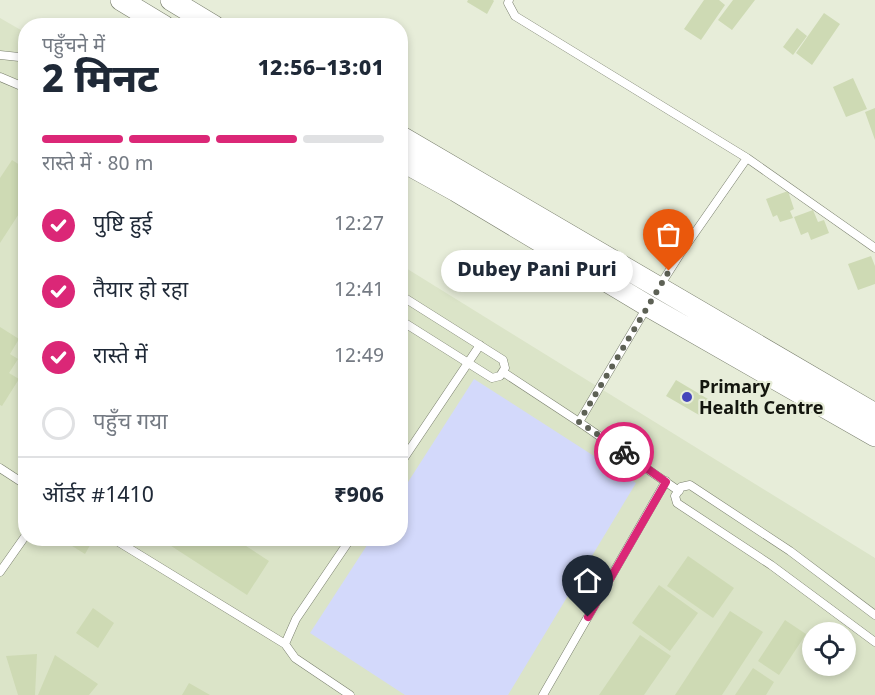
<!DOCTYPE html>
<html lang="hi">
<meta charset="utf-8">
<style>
body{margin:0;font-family:Georgia,"Noto Sans Devanagari",serif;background:#f2f2f3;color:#1f2937;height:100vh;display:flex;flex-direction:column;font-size:22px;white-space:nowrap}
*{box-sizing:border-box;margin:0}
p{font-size:20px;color:#747a83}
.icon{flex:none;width:33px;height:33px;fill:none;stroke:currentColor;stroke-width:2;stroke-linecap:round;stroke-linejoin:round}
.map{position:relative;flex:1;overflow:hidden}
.drawer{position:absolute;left:18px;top:18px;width:390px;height:528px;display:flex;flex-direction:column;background:#fff;border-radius:24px;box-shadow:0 3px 9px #0003}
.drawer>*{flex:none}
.buttons{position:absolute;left:802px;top:622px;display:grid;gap:12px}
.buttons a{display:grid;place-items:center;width:54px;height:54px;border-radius:50%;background:#fff;box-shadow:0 3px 9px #0003;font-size:30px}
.pin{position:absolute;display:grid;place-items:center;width:51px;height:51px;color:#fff;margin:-62px -26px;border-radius:50% 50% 50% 0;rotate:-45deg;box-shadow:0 0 6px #0007}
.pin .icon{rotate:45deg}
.courier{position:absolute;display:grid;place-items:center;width:60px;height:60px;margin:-30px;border:4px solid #db2777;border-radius:50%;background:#fff;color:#222;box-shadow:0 2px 8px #0007}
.bubble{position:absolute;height:42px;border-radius:21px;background:#fff;box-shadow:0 3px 9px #0003;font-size:20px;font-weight:800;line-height:42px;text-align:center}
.summary em{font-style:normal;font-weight:800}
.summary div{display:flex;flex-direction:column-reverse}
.summary{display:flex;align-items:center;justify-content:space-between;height:102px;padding:0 24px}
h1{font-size:39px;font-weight:800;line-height:45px}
.bar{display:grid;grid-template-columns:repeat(4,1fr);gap:9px 6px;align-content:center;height:72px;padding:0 24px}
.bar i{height:8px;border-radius:4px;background:#e0e1e3}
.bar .on{background:#db2777}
.bar p{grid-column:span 4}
.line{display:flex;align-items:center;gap:15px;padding:0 24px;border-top:2px solid #e0e1e3}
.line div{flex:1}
ol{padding:0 24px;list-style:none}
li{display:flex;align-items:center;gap:18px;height:66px}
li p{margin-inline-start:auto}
li .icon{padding:6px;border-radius:50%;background:#db2777;color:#fff;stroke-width:4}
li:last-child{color:#747a83}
li i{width:33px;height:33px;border:3px solid #e0e1e3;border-radius:50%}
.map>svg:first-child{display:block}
.built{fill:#dbe4c8;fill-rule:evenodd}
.green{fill:#d3d9fb}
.building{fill:#cedab4}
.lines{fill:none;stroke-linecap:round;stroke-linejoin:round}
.service-casing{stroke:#797f6d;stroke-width:9}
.secondary-casing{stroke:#797f6d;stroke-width:22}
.service{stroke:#fff;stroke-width:8}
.secondary{stroke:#fff;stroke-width:21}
.done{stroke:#5d6155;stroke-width:6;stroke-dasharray:0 10.8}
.route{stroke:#db2777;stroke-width:8}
.poi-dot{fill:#4545bb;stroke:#e7edd9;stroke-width:2}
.labels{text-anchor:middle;stroke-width:4.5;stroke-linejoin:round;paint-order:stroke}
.poi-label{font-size:18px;font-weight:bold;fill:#13150e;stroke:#e7edd9;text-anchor:start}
</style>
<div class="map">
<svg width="875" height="695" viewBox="0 0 875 695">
<rect width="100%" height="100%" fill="#e7edd9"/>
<path class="built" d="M0,18L26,33V538H400L401,265L875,558V695H0ZM813,633H846V666H813Z"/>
<path class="green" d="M474,379L636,483L508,695H405L310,633L371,539L400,538L401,493Z"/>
<path class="building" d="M468,0H493L494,1L487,14L467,2Z
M704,0H719L725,5L701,40L684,29Z
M733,0H755L732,30L718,20Z
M824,13L840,24L812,65L796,53Z
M797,28L807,36L793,55L783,47Z
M853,78L867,109L846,117L833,87Z
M875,108V140L865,112Z
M12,160L26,169V203L0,243V178Z
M788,191L794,209L790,211L793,218L780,222L777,215L773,217L766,199Z
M813,210L818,222L824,220L829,233L811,240L808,232L801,235L794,217Z
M871,256L875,266V284L858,290L848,264Z
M0,327L19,339L10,354L18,359L9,373L19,379L2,406L0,405Z
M676,380L708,399L699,415L666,396Z
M65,538H90L93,540L85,554L64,541Z
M168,538H234L269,561L247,595L165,542Z
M688,556L734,588L713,618L667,586Z
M659,585L698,613L670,651L632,623Z
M93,608L114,623L98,648L76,633Z
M730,611L763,632L722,695H675Z
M785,620L806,634L779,675L758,661Z
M640,635L671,656L644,695H599Z
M37,654L35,695H18L6,656Z
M55,655L98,684L89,695H38Z
M753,668L774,682L766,695H735Z
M189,683L210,695H182Z"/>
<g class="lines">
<g class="service-casing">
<path id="service" d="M509,0L508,3L515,16L747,158L875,248
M0,55L19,57L26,61
M0,77L26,88
M659,287L680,254L747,158
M400,295L503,360L505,368L500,376L492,378L400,320
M503,372L579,422L679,491
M579,422L647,307
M400,464L480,345
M0,468L26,485
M112,538L285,644
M0,572L26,535
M875,615L790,551L690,485L681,487L675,496L677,503L771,565L875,642
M350,695L295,658L285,644L296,619L351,538
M543,695L666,481"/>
</g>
<g class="secondary-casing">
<path id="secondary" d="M121,0L164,26
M171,0L214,26
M400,136L875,414
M400,160L456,191L648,306L875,436"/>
</g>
<use href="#service" class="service"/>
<use href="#secondary" class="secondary"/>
</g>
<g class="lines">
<path class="done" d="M624,452L579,422L669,271"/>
<path class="route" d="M588,617L666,482L624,452"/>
</g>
<circle class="poi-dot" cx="687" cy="397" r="6"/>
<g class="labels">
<g class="poi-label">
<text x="699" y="393">Primary<tspan x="699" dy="21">Health Centre</tspan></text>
</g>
</g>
</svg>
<div class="buttons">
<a><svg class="icon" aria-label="locate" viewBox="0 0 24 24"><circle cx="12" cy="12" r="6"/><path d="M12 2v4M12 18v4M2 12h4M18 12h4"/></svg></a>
</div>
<div class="pin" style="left:669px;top:271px;background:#ea580c"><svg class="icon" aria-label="bag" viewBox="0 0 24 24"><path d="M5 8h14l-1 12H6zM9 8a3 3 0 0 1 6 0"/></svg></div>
<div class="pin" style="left:588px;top:617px;background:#1f2937"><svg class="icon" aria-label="home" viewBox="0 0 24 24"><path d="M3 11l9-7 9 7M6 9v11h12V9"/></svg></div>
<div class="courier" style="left:624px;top:452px"><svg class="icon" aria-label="bike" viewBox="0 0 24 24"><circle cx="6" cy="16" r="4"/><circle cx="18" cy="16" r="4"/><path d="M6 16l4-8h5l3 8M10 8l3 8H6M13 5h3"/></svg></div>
<div class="bubble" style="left:441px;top:250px;width:192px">Dubey Pani Puri</div>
<section class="drawer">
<div class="summary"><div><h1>2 मिनट</h1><p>पहुँचने में</p></div><em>12:56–13:01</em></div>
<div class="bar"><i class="on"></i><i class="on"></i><i class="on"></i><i></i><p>रास्ते में · 80 m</p></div>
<ol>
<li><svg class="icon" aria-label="check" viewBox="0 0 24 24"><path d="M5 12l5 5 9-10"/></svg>पुष्टि हुई<p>12:27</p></li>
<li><svg class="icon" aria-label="check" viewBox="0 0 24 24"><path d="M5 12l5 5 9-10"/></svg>तैयार हो रहा<p>12:41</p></li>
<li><svg class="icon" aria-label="check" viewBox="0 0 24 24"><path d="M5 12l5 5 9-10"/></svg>रास्ते में<p>12:49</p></li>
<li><i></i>पहुँच गया</li>
</ol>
<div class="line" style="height:78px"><div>ऑर्डर #1410</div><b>₹906</b></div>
</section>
</div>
